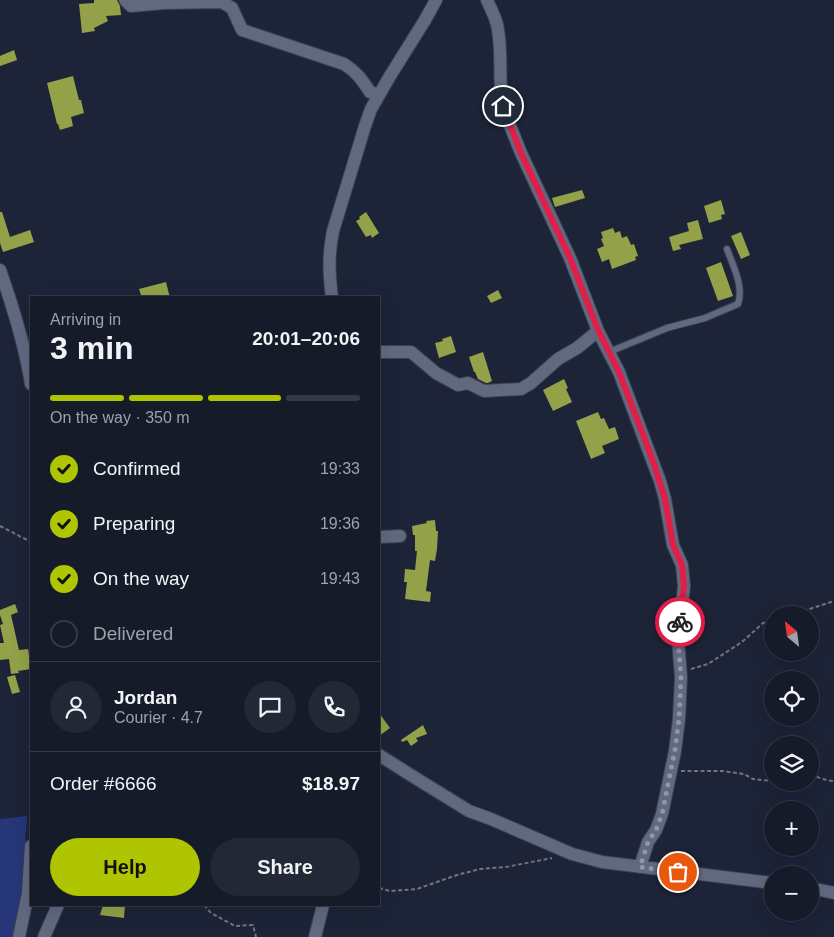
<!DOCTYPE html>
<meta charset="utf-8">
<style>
body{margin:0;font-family:Helvetica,sans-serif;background:#232836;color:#f1f3f6;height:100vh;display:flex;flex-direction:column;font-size:19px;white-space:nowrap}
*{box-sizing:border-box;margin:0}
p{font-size:16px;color:#9ea1a8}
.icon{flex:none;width:28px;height:28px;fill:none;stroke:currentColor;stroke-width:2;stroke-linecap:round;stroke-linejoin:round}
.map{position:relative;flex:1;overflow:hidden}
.sheet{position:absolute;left:30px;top:296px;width:350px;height:610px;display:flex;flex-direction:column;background:#161b2a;border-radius:0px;box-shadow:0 5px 20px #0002,0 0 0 1px #353947}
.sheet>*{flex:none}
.needle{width:32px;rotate:331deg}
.controls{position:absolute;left:764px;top:606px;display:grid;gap:10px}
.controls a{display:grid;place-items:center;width:55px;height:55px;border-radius:50%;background:#161b2a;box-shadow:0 5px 20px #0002,0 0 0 1px #353947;font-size:25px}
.pin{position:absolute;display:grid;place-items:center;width:42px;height:42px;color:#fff;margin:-21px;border:2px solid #fff;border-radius:50%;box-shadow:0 1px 5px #0007}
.courier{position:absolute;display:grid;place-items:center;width:50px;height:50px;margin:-25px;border:4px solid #e11d48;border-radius:50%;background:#fff;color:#222;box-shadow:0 1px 6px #0007}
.summary em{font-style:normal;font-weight:700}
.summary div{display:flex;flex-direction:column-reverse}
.summary{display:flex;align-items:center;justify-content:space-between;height:85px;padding:0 20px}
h1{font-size:32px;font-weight:700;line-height:38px}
.bar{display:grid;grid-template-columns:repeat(4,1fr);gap:8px 5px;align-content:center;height:60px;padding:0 20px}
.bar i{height:6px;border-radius:4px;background:#353947}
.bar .current{background:#b0c502}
.bar p{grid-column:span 4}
.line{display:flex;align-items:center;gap:12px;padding:0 20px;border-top:1px solid #353947}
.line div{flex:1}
.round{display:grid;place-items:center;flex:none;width:52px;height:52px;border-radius:26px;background:#232836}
ol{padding:0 20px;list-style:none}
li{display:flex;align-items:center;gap:15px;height:55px}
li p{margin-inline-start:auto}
li .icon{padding:5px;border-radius:50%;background:#b0c502;color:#111;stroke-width:4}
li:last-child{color:#9ea1a8}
li i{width:28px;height:28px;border:2px solid #353947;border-radius:50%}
.cta{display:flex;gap:10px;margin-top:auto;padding:10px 20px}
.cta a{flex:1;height:58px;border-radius:30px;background:#b0c502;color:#111;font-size:20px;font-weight:700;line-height:58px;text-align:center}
.cta a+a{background:#232836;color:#f1f3f6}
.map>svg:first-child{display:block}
.green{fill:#263678}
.building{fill:#93a248}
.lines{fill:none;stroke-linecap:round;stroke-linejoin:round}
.lane-casing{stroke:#3b4051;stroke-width:8}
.street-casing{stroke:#3b4051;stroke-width:14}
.path{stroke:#6f7586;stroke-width:2;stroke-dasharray:4 2.5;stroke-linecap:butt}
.lane{stroke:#616981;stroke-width:6}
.street{stroke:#616981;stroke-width:12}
.done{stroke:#9196a6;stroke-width:5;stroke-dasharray:0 9}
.route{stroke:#e11d48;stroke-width:6}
</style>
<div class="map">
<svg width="834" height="937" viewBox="0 0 834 937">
<rect width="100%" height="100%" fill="#1d2438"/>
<path class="green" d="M27,816L21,904L12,937H0V819Z"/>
<path class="building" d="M94,0H117L120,6L121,15L106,16L108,21L94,28L95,31L82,33L79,4L94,3Z
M14,50L17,60L0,66V56Z
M73,76L79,100H81L84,113L71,117L73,126L60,130L58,124H57L47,83Z
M582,190L585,198L555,207L552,198Z
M721,200L725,214L721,215L722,219L709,223L704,206Z
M0,212H2L10,237L30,230L34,242L3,252L0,243Z
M366,212L379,233L372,238L371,235L366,237L356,221L360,219L359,217Z
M698,220L703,239L679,245L681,249L673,251L669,237L689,231L687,223Z
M613,228L615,233L620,231L622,238L627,236L631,245L634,244L638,256L635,257L636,260L612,269L609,259L602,262L597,249L604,246L601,239L603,238L601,232Z
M741,232L750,255L741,259L731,236Z
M721,262L733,296L718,301L706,268Z
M166,282L170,298H142L139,289Z
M498,290L502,298L491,303L487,296Z
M451,336L456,352L439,358L435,343L443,341L442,339Z
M483,352L492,381L488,383H486L478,379L475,372H474L469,357Z
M564,379L568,388L566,389L572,402L553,411L543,390Z
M598,412L601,419L604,418L609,429L615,427L619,439L602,446L605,453L591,459L576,421Z
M435,520L436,531H438L437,549L435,561L430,560L426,591L431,592L430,602L405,599L407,582H404L405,569L415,570L417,551H415V535H413L412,526L427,523L426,521Z
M15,604L18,612L11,615L19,650L28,649L31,669L18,671L19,673L11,674L9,659L0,660V643H4L0,625L3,624L0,615V610Z
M15,675L20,692L12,694L7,677Z
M379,713L390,728L379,736Z
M423,725L427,734L416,738L418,741L411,746L407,740L402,742L401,740Z
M103,905H125L124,918L100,915Z"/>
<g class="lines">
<g class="lane-casing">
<path id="lane" d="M609,352L667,328L705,318L738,304C744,286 733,266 727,249"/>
</g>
<g class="street-casing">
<path id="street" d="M125,0L131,6L164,3L222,2L232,8L242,30L344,64C357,72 362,80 370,92L379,95
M487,0C491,10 497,19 498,30C503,57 497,86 505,113L521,153L570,258L598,331L619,372L660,481L665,499L673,545L682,565L684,586L678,640L681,677L679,719L675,751L662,814L656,830L648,842L640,867
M0,270C13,307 25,346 31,384
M332,298C329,273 328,256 333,231L365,126L371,109L390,76L425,20L436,0
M379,352H411L436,373L458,385L468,383L484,391L521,389L531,383L558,359L577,348L598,331
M379,537L400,536
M379,755L409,774L469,811L491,819L572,854L602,862L772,883
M810,888L834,893
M19,937L28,893L31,846
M44,937L58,905
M315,937L323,905"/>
</g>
<path class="path" d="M0,526L31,542
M791,615L834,601
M691,669L708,664L742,642L763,623L772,620
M681,771H722L744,774L753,779L772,781
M810,776C818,776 826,781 834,781
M379,888L390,891L417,889L457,875L480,869L506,867L552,858
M204,905L211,913L235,926L253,925L256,937"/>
<use href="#lane" class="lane"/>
<use href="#street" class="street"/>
</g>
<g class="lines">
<path class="done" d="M678,872L640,867L648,842L656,830L662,814L675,750L679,719L681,677L678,640L680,622"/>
<path class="route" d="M503,106L521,153L570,258L598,330L619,372L653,461L665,499L673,545L682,565L684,586L680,622"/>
</g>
</svg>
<div class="controls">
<a><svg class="needle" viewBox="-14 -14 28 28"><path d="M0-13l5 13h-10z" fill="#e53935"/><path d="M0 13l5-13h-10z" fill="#9ea1a8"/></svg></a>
<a><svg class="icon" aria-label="locate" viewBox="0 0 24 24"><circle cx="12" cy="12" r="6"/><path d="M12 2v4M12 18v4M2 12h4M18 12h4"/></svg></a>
<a><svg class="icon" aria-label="layers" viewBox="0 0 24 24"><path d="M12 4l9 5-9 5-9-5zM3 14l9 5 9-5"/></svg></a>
<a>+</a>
<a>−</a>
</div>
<div class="pin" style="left:678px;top:872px;background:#ea580c"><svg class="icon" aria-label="bag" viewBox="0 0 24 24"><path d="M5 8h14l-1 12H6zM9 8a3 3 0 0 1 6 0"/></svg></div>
<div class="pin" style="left:503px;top:106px;background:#1f2937"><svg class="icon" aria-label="home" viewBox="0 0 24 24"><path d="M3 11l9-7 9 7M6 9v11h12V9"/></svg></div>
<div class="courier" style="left:680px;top:622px"><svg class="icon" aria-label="bike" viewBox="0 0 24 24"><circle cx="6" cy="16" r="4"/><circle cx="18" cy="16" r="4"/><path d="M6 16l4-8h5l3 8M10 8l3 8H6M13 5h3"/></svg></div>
<section class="sheet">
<div class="summary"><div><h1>3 min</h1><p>Arriving in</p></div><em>20:01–20:06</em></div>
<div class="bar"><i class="current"></i><i class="current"></i><i class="current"></i><i></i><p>On the way · 350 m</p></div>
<ol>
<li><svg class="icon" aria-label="check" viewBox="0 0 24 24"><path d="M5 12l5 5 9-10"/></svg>Confirmed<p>19:33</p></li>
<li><svg class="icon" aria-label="check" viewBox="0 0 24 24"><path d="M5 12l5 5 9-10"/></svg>Preparing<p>19:36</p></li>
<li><svg class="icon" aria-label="check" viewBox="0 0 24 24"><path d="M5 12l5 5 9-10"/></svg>On the way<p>19:43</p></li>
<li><i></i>Delivered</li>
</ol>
<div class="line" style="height:90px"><a class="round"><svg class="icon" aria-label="person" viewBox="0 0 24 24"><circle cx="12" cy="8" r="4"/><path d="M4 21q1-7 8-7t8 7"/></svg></a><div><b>Jordan</b><p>Courier · 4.7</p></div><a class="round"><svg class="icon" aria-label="chat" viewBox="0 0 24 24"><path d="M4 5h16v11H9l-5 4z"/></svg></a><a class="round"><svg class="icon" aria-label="phone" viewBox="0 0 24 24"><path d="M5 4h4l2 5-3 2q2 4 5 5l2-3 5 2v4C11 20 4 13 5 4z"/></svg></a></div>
<div class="line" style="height:65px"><div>Order #6666</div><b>$18.97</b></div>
<div class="cta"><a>Help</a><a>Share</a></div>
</section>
</div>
